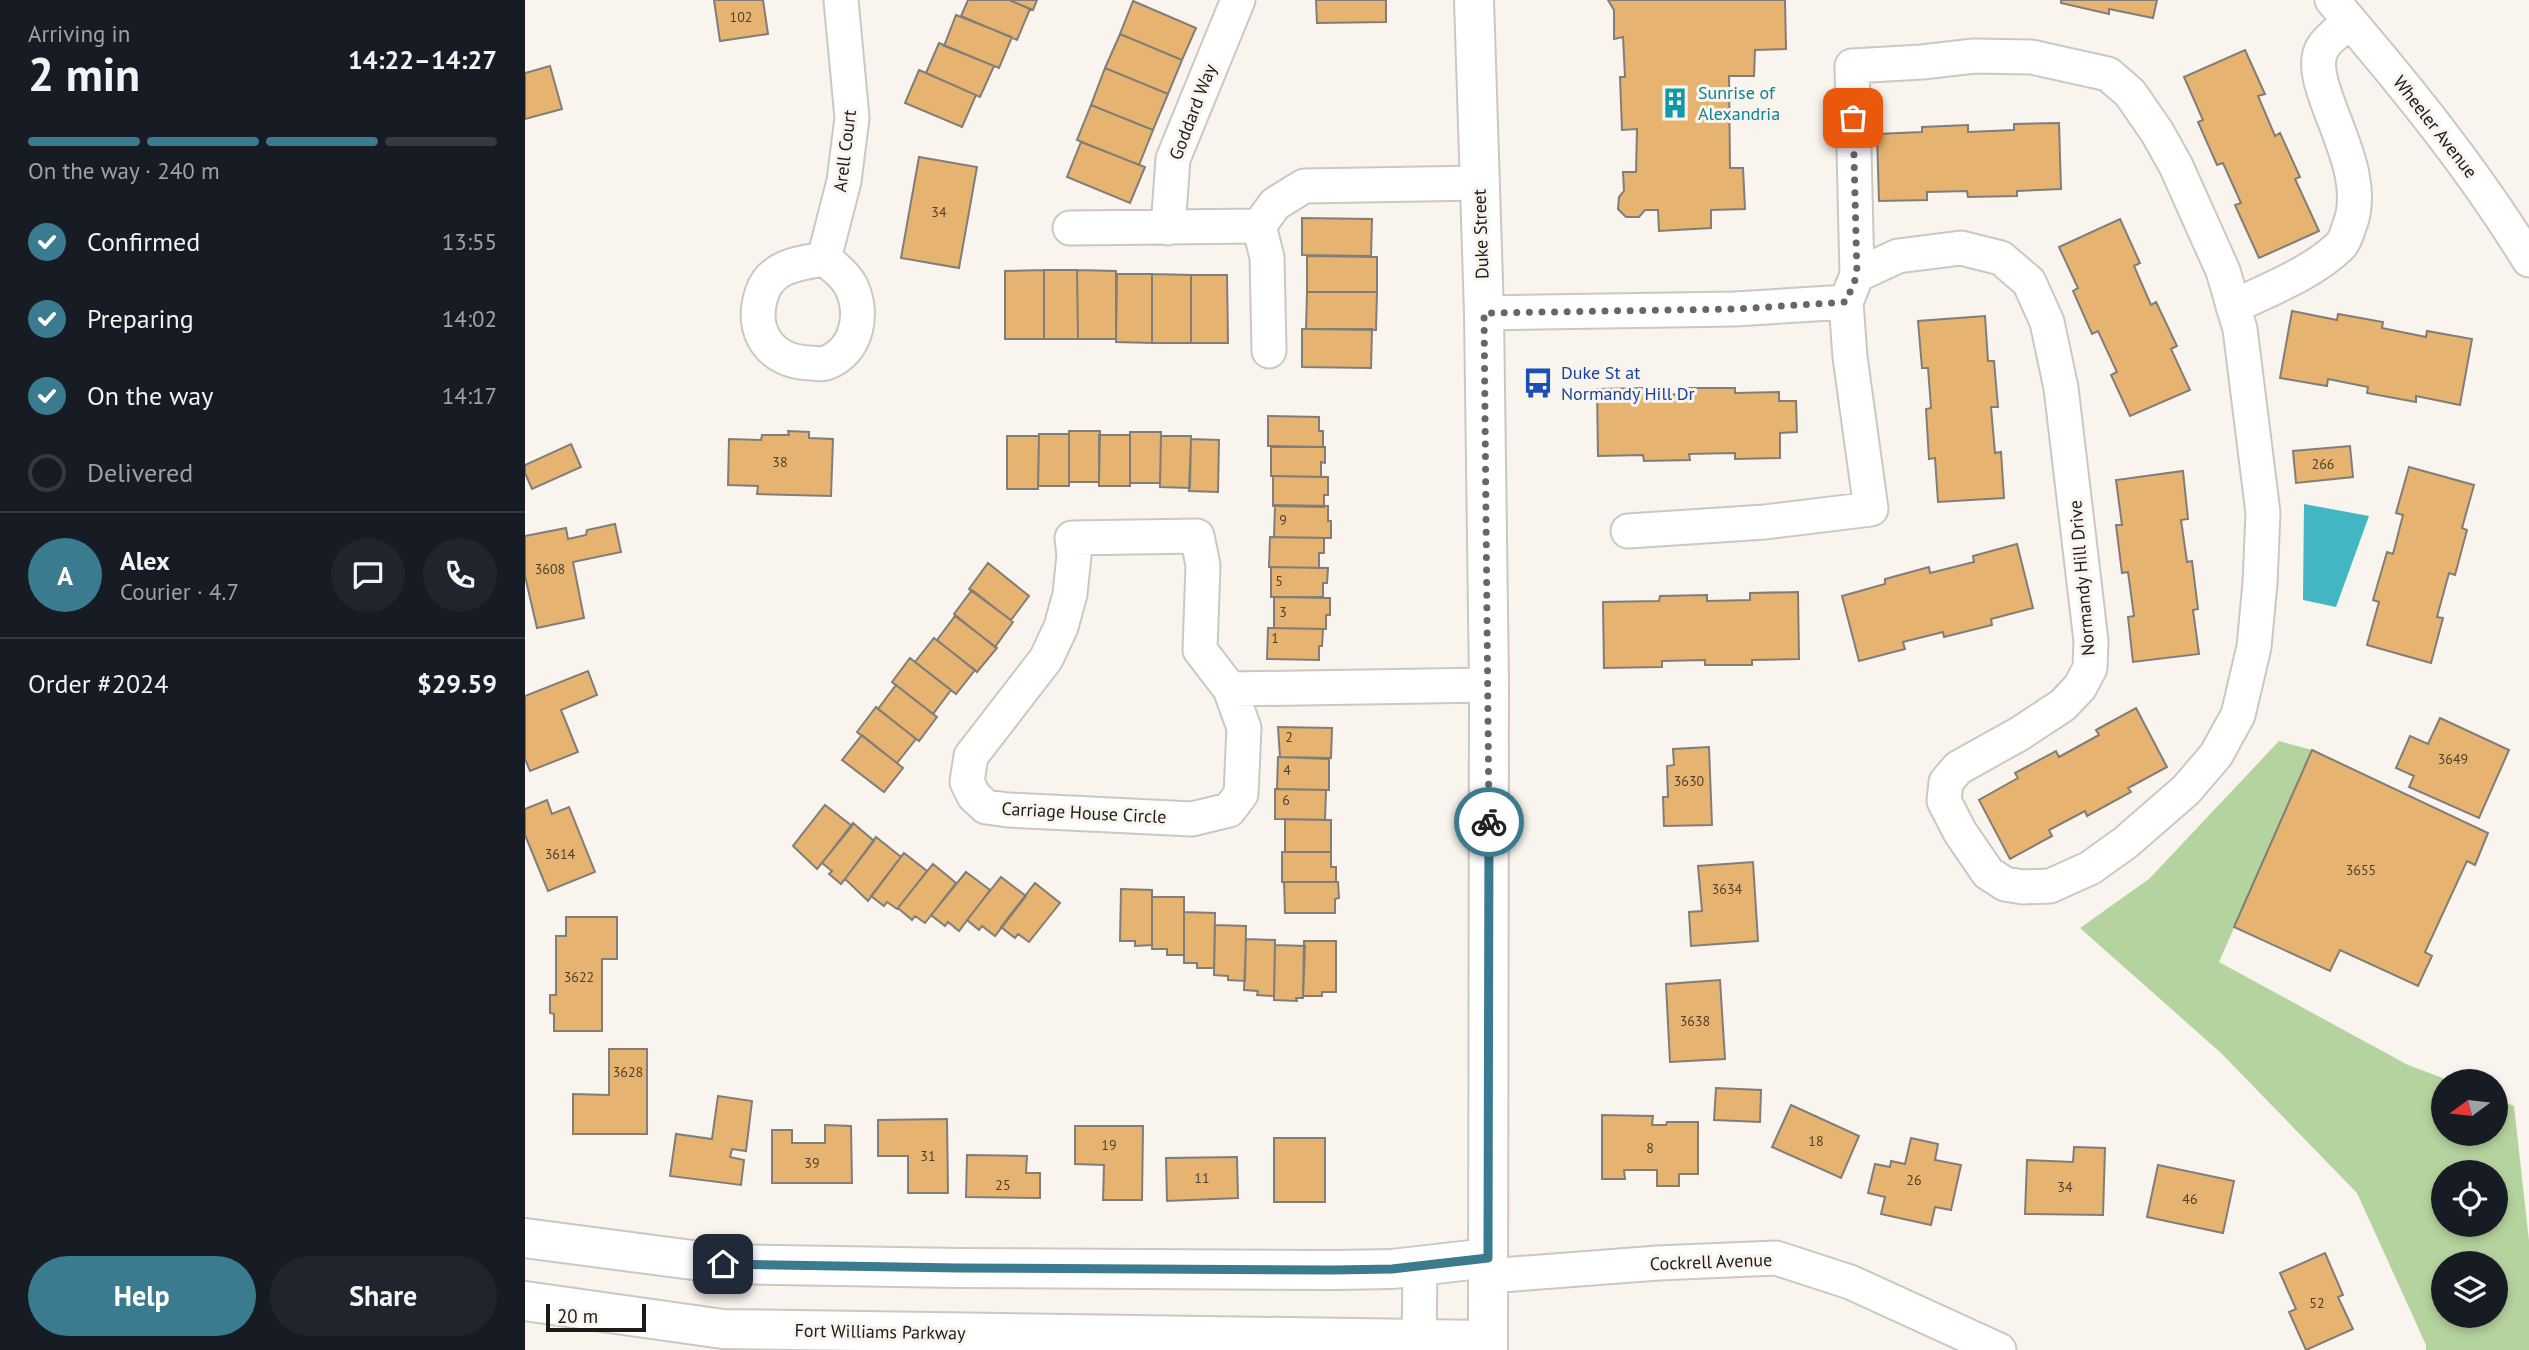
<!DOCTYPE html>
<meta charset="utf-8">
<style>
body{margin:0;font-family:"PT Sans",sans-serif;background:#20242c;color:#f1f3f6;height:100vh;display:flex;flex-direction:column;font-size:26px;white-space:nowrap}
*{box-sizing:border-box;margin:0}
p{font-size:23px;color:#9ea1a6}
.icon{flex:none;width:38px;height:38px;fill:none;stroke:currentColor;stroke-width:2;stroke-linecap:round;stroke-linejoin:round}
.map{position:relative;flex:1;overflow:hidden}
.panel{display:flex;flex-direction:column;background:#171b24;width:525px}
.panel>*{flex:none}
.needle{width:46px;rotate:255deg}
.fabs{position:absolute;left:1906px;top:1069px;display:grid;gap:14px}
.fabs a{display:grid;place-items:center;width:77px;height:77px;border-radius:50%;background:#171b24;box-shadow:0 4px 10px #0003;font-size:35px}
.scale{position:absolute;left:21px;bottom:18px;width:100px;box-sizing:border-box;padding-left:7px;border:4px solid #1c1b19;border-top:0;font-size:19px;line-height:24px;white-space:nowrap;color:#1c1b19;-webkit-text-stroke:5px #f9f4ed;paint-order:stroke}
.pin{position:absolute;display:grid;place-items:center;width:60px;height:60px;color:#fff;margin:-30px;border-radius:14px;box-shadow:0 4px 10px #0006}
.courier{position:absolute;display:grid;place-items:center;width:70px;height:70px;margin:-35px;border:5px solid #3b7b8f;border-radius:50%;background:#fff;color:#222;box-shadow:0 2px 9px #0007}
.head em{font-style:normal;font-weight:700}
.head div{display:flex;flex-direction:column-reverse}
.head{display:flex;align-items:center;justify-content:space-between;height:119px;padding:0 28px}
h1{font-size:46px;font-weight:700;line-height:52px}
.bar{display:grid;grid-template-columns:repeat(4,1fr);gap:10px 7px;align-content:center;height:84px;padding:0 28px}
.bar i{height:9px;border-radius:5px;background:#363941}
.bar .on{background:#3b7b8f}
.bar p{grid-column:span 4}
.line{display:flex;align-items:center;gap:18px;padding:0 28px;border-top:2px solid #363941}
.line div{flex:1}
.round{display:grid;place-items:center;flex:none;width:74px;height:74px;border-radius:37px;background:#20242c}
ol{padding:0 28px;list-style:none}
li{display:flex;align-items:center;gap:21px;height:77px}
li p{margin-inline-start:auto}
li .icon{padding:7px;border-radius:50%;background:#3b7b8f;color:#fff;stroke-width:4}
li:last-child{color:#9ea1a6}
li i{width:38px;height:38px;border:4px solid #363941;border-radius:50%}
.cta{display:flex;gap:14px;margin-top:auto;padding:14px 28px}
.cta a{flex:1;height:80px;border-radius:42px;background:#3b7b8f;color:#fff;font-size:28px;font-weight:700;line-height:80px;text-align:center}
.cta a+a{background:#20242c;color:#f1f3f6}
main{display:flex;flex:1;min-height:0}
.map>svg:first-child{display:block}
.green{fill:#b5d39e;fill-rule:evenodd}
.water{fill:#43b6c4}
.building{fill:#e6b470;stroke:#817d78;stroke-width:2}
.lines{fill:none;stroke-linecap:round;stroke-linejoin:round}
.minor-casing{stroke:#ccc7c1;stroke-width:37}
.tertiary-casing{stroke:#ccc7c1;stroke-width:42}
.primary-casing{stroke:#ccc7c1;stroke-width:42}
.minor{stroke:#fff;stroke-width:33}
.tertiary{stroke:#fff;stroke-width:38}
.primary{stroke:#fff;stroke-width:38}
.done{stroke:#696763;stroke-width:7;stroke-dasharray:0 12.6}
.route{stroke:#3b7b8f;stroke-width:9}
.labels{text-anchor:middle;stroke-width:6;stroke-linejoin:round;paint-order:stroke}
.number-label{font-size:14px;fill:#4e412f}
.culture-label{font-size:18px;fill:#0d838f;stroke:#f9f4ed;text-anchor:start}
.street-label{font-size:18px;fill:#1c1b19;stroke:#f9f4ed}
.transit-label{font-size:18px;fill:#164399;stroke:#f9f4ed;text-anchor:start}
</style>
<main>
<section class="panel">
<div class="head"><div><h1>2 min</h1><p>Arriving in</p></div><em>14:22–14:27</em></div>
<div class="bar"><i class="on"></i><i class="on"></i><i class="on"></i><i></i><p>On the way · 240 m</p></div>
<ol>
<li><svg class="icon" aria-label="check" viewBox="0 0 24 24"><path d="M5 12l5 5 9-10"/></svg>Confirmed<p>13:55</p></li>
<li><svg class="icon" aria-label="check" viewBox="0 0 24 24"><path d="M5 12l5 5 9-10"/></svg>Preparing<p>14:02</p></li>
<li><svg class="icon" aria-label="check" viewBox="0 0 24 24"><path d="M5 12l5 5 9-10"/></svg>On the way<p>14:17</p></li>
<li><i></i>Delivered</li>
</ol>
<div class="line" style="height:126px"><b class="round" style="background:#3b7b8f;color:#fff">A</b><div><b>Alex</b><p>Courier · 4.7</p></div><a class="round"><svg class="icon" aria-label="chat" viewBox="0 0 24 24"><path d="M4 5h16v11H9l-5 4z"/></svg></a><a class="round"><svg class="icon" aria-label="phone" viewBox="0 0 24 24"><path d="M5 4h4l2 5-3 2q2 4 5 5l2-3 5 2v4C11 20 4 13 5 4z"/></svg></a></div>
<div class="line" style="height:91px"><div>Order #2024</div><b>$29.59</b></div>
<div class="cta"><a>Help</a><a>Share</a></div>
</section>
<div class="map">
<svg width="2004" height="1350" viewBox="0 0 2004 1350">
<rect width="100%" height="100%" fill="#f9f4ed"/>
<path class="green" d="M1754,741L1787,750L1694,962L1883,1065L1926,1081L1918,1082V1134H1970L1971,1099L1989,1106L2004,1241V1350H1901V1345L1832,1193L1696,1053L1555,928L1624,879ZM1918,1172H1970V1225H1918ZM1918,1264H1970V1316H1918Z"/>
<path class="water" d="M1779,504L1844,516L1811,607L1778,600Z"/>
<path class="building" d="M189,0H238L243,34L195,41Z
M443,0H484L505,9L492,40L436,16Z
M484,0H512L508,10Z
M791,0H861V22L792,23Z
M1083,0H1260L1261,49L1230,50L1229,76H1204L1205,168H1218L1220,209L1186,210V228L1134,231L1133,210H1120L1114,217H1101L1093,209L1094,197L1099,191L1098,172H1111L1112,129L1097,130L1095,77H1100L1098,37L1089,39V10Z
M1536,0H1632L1628,18L1584,9V14L1536,3Z
M608,1L671,28L657,60L595,34Z
M431,15L487,37L474,68L419,46Z
M595,34L657,60L643,94L580,68Z
M414,43L469,66L455,97L401,73Z
M1720,50L1740,94L1733,96L1750,136L1755,133L1775,177L1770,179L1794,231L1734,258L1710,205L1716,203L1698,163L1692,165L1673,122L1678,120L1659,77Z
M25,66L37,109L0,119V73Z
M580,68L643,94L628,130L566,105Z
M394,70L451,95L437,127L380,103Z
M566,105L628,130L614,165L552,140Z
M1534,123L1536,189L1492,191V196L1443,197L1442,191L1402,192V200L1354,201L1352,134L1397,132V127L1443,125V132L1489,130V124Z
M556,142L620,167L605,203L542,177Z
M394,157L452,167L434,268L376,258Z
M777,218L847,219L846,256L777,255Z
M1595,219L1615,263L1609,266L1626,305L1631,302L1652,346L1646,349L1665,390L1605,416L1586,375L1592,372L1573,331L1567,334L1548,291L1553,288L1534,247Z
M782,256L852,257V292H782Z
M519,270H552L553,339H519Z
M519,270V339H480V271Z
M552,270L591,271V339H553Z
M592,274H627V343L591,342Z
M627,274L666,275V343H627Z
M666,275H702L703,343H666Z
M782,292H852L851,330L781,329Z
M1767,311L1812,320L1813,314L1858,322L1857,328L1901,337L1902,331L1947,339L1935,405L1891,396V402L1842,393L1843,387L1803,379L1802,386L1755,378Z
M1460,316L1463,361H1469L1473,407H1466L1470,453L1476,452L1479,498L1413,502L1410,458L1404,459L1401,409L1406,408L1403,368H1397L1393,321Z
M777,329H847L846,368L777,367Z
M1120,388V395L1161,394L1160,388H1210V393L1254,392V401H1271L1272,432L1255,433V458L1210,459V453L1164,454L1165,460L1119,461L1118,455L1073,456L1072,389Z
M743,416L794,417V431H798V447L743,446Z
M263,431L284,432V438L308,439L306,496L232,494L233,486L203,485L204,439L236,440L237,435H264Z
M544,431H575L574,482H544Z
M605,432H636L635,483H605Z
M514,434H544V486H513Z
M574,435H605V486H574Z
M482,436H514L513,489H482Z
M636,436H666L665,488L635,487Z
M666,439L694,440L693,492L664,491Z
M46,444L56,467L7,489L0,473V465Z
M1825,446L1828,477L1771,483L1768,451Z
M746,447H800V463L796,462V477L746,476Z
M1884,467L1949,485L1937,528L1942,530L1930,575L1924,573L1912,617L1918,618L1906,663L1842,645L1854,602L1848,600L1862,552L1868,554L1878,515L1871,513Z
M1658,471L1663,519L1656,520L1662,562L1667,561L1673,609L1668,610L1674,654L1608,662L1603,617L1609,616L1603,572L1597,573L1591,525H1597L1591,480Z
M748,476L803,477V495H799V507L748,506Z
M750,505L803,506V521H806V538L749,537Z
M90,524L96,552L48,562L59,618L12,628L0,576V536L41,528L43,539L61,535L62,530Z
M745,537L799,538V553H794V568L744,567Z
M1492,544L1508,608L1466,619L1467,625L1419,637L1418,632L1378,642L1380,649L1334,661L1317,596L1360,584V579L1404,567L1405,573L1449,562L1448,556Z
M463,563L504,596L486,620L444,589Z
M746,567L803,568L802,583H798V597H746Z
M447,590L488,622L470,647L429,614Z
M1273,592L1274,659L1227,660V665H1180V660L1137,661V667L1079,668L1078,602L1134,601L1135,596L1182,595V601L1225,600V593Z
M749,597L805,598V615H801V629L749,628Z
M430,616L472,648L452,672L412,640Z
M743,628L798,629L797,646H794V660L742,659Z
M409,638L450,670L431,694L390,662Z
M385,658L426,690L408,714L367,682Z
M63,671L72,695L36,710L53,752L5,771L0,759V696Z
M371,685L412,717L394,741L353,709Z
M351,707L391,739L372,763L332,732Z
M1611,708L1642,767L1603,788L1606,792L1562,816L1560,811L1524,830L1527,836L1485,859L1454,800L1493,778L1490,773L1531,751L1534,757L1574,735L1571,730Z
M1915,718L1984,750L1954,818L1884,787L1889,776L1871,768L1885,736L1903,744Z
M753,727L807,728L806,758L755,757Z
M337,735L378,768L359,792L317,760Z
M1184,747L1187,825L1139,826L1138,797H1143L1142,766L1149,765L1148,749Z
M1787,750L1963,833L1950,865L1942,861L1900,952L1907,956L1893,986L1815,950L1805,971L1709,927Z
M753,757L804,759V790L752,789Z
M750,789L801,790L800,820L750,819Z
M22,800L27,814L44,807L70,872L23,891L0,835V809Z
M300,805L327,826L292,869L268,846Z
M760,819L806,820V852H760Z
M328,823L349,841L316,884L304,874L307,871L297,863Z
M351,837L376,857L343,901L320,879Z
M757,852H806V867H811V882H757Z
M379,853L402,871L372,909L362,902L359,906L346,896Z
M1228,862L1233,941L1166,946L1164,912L1177,911L1173,866Z
M408,864L431,883L400,923L390,916L387,920L373,908Z
M441,872L465,890L434,931L423,922L420,926L406,915Z
M476,877L501,896L470,936L457,926L454,930L442,920Z
M759,882H813L814,898L810,899V913H760Z
M510,883L535,903L504,942L493,934L490,938L476,927Z
M596,889L627,890V945L610,946V941H595Z
M627,897H659V955H642V949H627Z
M659,912L690,913L689,968H672V963H659Z
M41,917H92V959H77V1031H29V1014L25,1013V995H31V936H41Z
M690,925L721,926L720,981L703,980V976L689,975Z
M721,939L750,940L749,996L732,995L733,991L719,990Z
M779,941H811V992H797V996H778Z
M750,945L780,946L778,998H771L772,1001L749,1000Z
M1195,980L1200,1059L1145,1062L1141,984Z
M84,1049H122V1134H48V1094L84,1095Z
M1191,1088L1236,1090L1235,1122L1189,1120Z
M193,1096L227,1101L221,1151L207,1149L205,1157L219,1160L216,1185L145,1176L151,1134L187,1139Z
M1266,1105L1334,1136L1316,1178L1247,1147Z
M1077,1115L1128,1116L1127,1125H1141L1142,1122H1173V1174H1154V1186H1132V1170H1099L1100,1179H1077Z
M422,1119L423,1193H383V1156H353V1120Z
M300,1125L326,1126L327,1183H247V1130H267V1143H300Z
M550,1126H618L617,1200H578L579,1165L550,1164Z
M749,1138H800V1202H749Z
M1386,1138L1413,1144L1410,1160L1436,1165L1426,1210L1410,1207L1406,1225L1356,1214L1360,1197L1343,1193L1350,1164L1365,1167L1366,1161L1380,1164Z
M1549,1147L1580,1148L1578,1215L1500,1214L1502,1160L1548,1162Z
M442,1155L502,1156L501,1173H515V1198L441,1197Z
M712,1157L713,1198L642,1201L641,1158Z
M1633,1165L1709,1181L1698,1233L1622,1217Z
M1800,1253L1818,1295L1813,1297L1828,1329L1781,1350L1764,1312L1771,1309L1755,1273Z"/>
<g class="lines">
<g class="minor-casing">
<path id="minor" d="M1807,0C1878,83 1947,167 2004,260
M734,226L742,257L744,351
M545,228L734,226L750,204L779,186L955,183
M643,228L648,159L713,0
M299,259C309,266 320,275 326,286C339,313 333,351 301,363C297,365 290,363 285,363C245,362 224,331 237,293C246,266 274,263 299,259Z
M299,259L319,181L327,118L316,0
M1708,307C1744,289 1786,274 1815,246C1820,241 1822,233 1824,227C1850,165 1775,83 1798,47C1803,38 1817,29 1825,22
M959,313L1210,309L1321,302
M1103,531L1240,522L1346,509L1325,357L1321,302L1332,275L1327,66L1397,62L1449,56L1507,57L1583,74L1605,93L1632,132L1651,166L1698,271L1715,329L1738,513L1735,583L1729,647L1713,715L1691,755L1661,790L1600,843L1565,868L1525,886L1498,887L1480,884L1463,873L1435,832L1419,801L1421,782L1433,768L1494,734L1538,705L1555,687L1565,668L1566,641L1536,388L1522,322L1504,282L1476,258L1436,248L1373,256L1332,275
M672,536L678,565L675,650L705,689L719,728L716,794L704,810L667,819L483,810L461,807L449,796L442,782L446,756L521,659L536,627L545,594L549,555L547,538Z
M705,689L964,685
M963,1276L1133,1263L1251,1258L1325,1282L1474,1350
M894,1350L895,1265"/>
</g>
<g class="tertiary-casing">
<path id="tertiary" d="M0,1238L198,1264L433,1268L809,1270L867,1269L963,1258
M0,1301L198,1329L963,1340"/>
</g>
<g class="primary-casing">
<path id="primary" d="M949,0L959,313L964,685L963,1350"/>
</g>
<use href="#minor" class="minor"/>
<use href="#tertiary" class="tertiary"/>
<use href="#primary" class="primary"/>
</g>
<g class="lines">
<path class="done" d="M964,822L959,313L1210,309L1321,302L1332,275L1328,118"/>
<path class="route" d="M198,1264L433,1268L809,1270L867,1269L963,1258L964,822"/>
</g>
<defs>
<g id="building-bare" transform="scale(2.415)"><path d="M-4-6H4V6H1V3H-1V6H-4ZM-2.5-4.3h1.7v1.8h-1.7ZM.8-4.3h1.7v1.8H.8ZM-2.5-1h1.7V.8h-1.7ZM.8-1h1.7V.8H.8Z" fill="#0f9aa8" stroke="#f9f4ed" stroke-width="2.5" paint-order="stroke"/></g>
<g id="bus-bare" transform="scale(2.415)"><path d="M-5-6H5V4H4V6H2V4H-2V6H-4V4H-5ZM-3.5-4V0h7V-4ZM-3.5 1.2v1.5H-2V1.2ZM2 1.2v1.5H3.5V1.2Z" fill="#1a4fb4" stroke="#f9f4ed" stroke-width="2.5" paint-order="stroke"/></g>
</defs>
<g fill-rule="evenodd">
<use href="#building-bare" x="1150" y="103"/>
<use href="#bus-bare" x="1013" y="383"/>
</g>
<g class="labels">
<g class="number-label">
<text x="216" y="22">102</text>
<text x="414" y="217">34</text>
<text x="255" y="467">38</text>
<text x="1798" y="469">266</text>
<text x="758" y="525">9</text>
<text x="25" y="574">3608</text>
<text x="754" y="586">5</text>
<text x="758" y="617">3</text>
<text x="750" y="643">1</text>
<text x="764" y="742">2</text>
<text x="1928" y="764">3649</text>
<text x="762" y="775">4</text>
<text x="1164" y="786">3630</text>
<text x="761" y="805">6</text>
<text x="35" y="859">3614</text>
<text x="1836" y="875">3655</text>
<text x="1202" y="894">3634</text>
<text x="54" y="982">3622</text>
<text x="1170" y="1026">3638</text>
<text x="103" y="1077">3628</text>
<text x="1291" y="1146">18</text>
<text x="584" y="1150">19</text>
<text x="1125" y="1153">8</text>
<text x="403" y="1161">31</text>
<text x="287" y="1168">39</text>
<text x="677" y="1183">11</text>
<text x="1389" y="1185">26</text>
<text x="478" y="1190">25</text>
<text x="1540" y="1192">34</text>
<text x="1665" y="1204">46</text>
<text x="1792" y="1308">52</text>
</g>
<g class="culture-label">
<text x="1173" y="99">Sunrise of<tspan x="1173" dy="21">Alexandria</tspan></text>
</g>
<g class="street-label">
<text transform="translate(668 112) rotate(-69)" y="6">Goddard Way</text>
<text transform="translate(1910 127) rotate(52)" y="6">Wheeler Avenue</text>
<text transform="translate(320 151) rotate(-83)" y="6">Arell Court</text>
<text transform="translate(956 234) rotate(-92)" y="6">Duke Street</text>
<text transform="translate(1557 578) rotate(-95)" y="6">Normandy Hill Drive</text>
<text transform="translate(559 813) rotate(3)" y="6">Carriage House Circle</text>
<text transform="translate(1186 1262) rotate(-2)" y="6">Cockrell Avenue</text>
<text transform="translate(355 1332) rotate(1)" y="6">Fort Williams Parkway</text>
</g>
<g class="transit-label">
<text x="1036" y="379">Duke St at<tspan x="1036" dy="21">Normandy Hill Dr</tspan></text>
</g>
</g>
</svg>
<div class="fabs">
<a><svg class="needle" viewBox="-14 -14 28 28"><path d="M0-13l5 13h-10z" fill="#e53935"/><path d="M0 13l5-13h-10z" fill="#9ea1a6"/></svg></a>
<a><svg class="icon" aria-label="locate" viewBox="0 0 24 24"><circle cx="12" cy="12" r="6"/><path d="M12 2v4M12 18v4M2 12h4M18 12h4"/></svg></a>
<a><svg class="icon" aria-label="layers" viewBox="0 0 24 24"><path d="M12 4l9 5-9 5-9-5zM3 14l9 5 9-5"/></svg></a>
</div>
<div class="scale">20 m</div>
<div class="pin" style="left:1328px;top:118px;background:#ea580c"><svg class="icon" aria-label="bag" viewBox="0 0 24 24"><path d="M5 8h14l-1 12H6zM9 8a3 3 0 0 1 6 0"/></svg></div>
<div class="pin" style="left:198px;top:1264px;background:#1f2937"><svg class="icon" aria-label="home" viewBox="0 0 24 24"><path d="M3 11l9-7 9 7M6 9v11h12V9"/></svg></div>
<div class="courier" style="left:964px;top:822px"><svg class="icon" aria-label="bike" viewBox="0 0 24 24"><circle cx="6" cy="16" r="4"/><circle cx="18" cy="16" r="4"/><path d="M6 16l4-8h5l3 8M10 8l3 8H6M13 5h3"/></svg></div>
</div>
</main>
